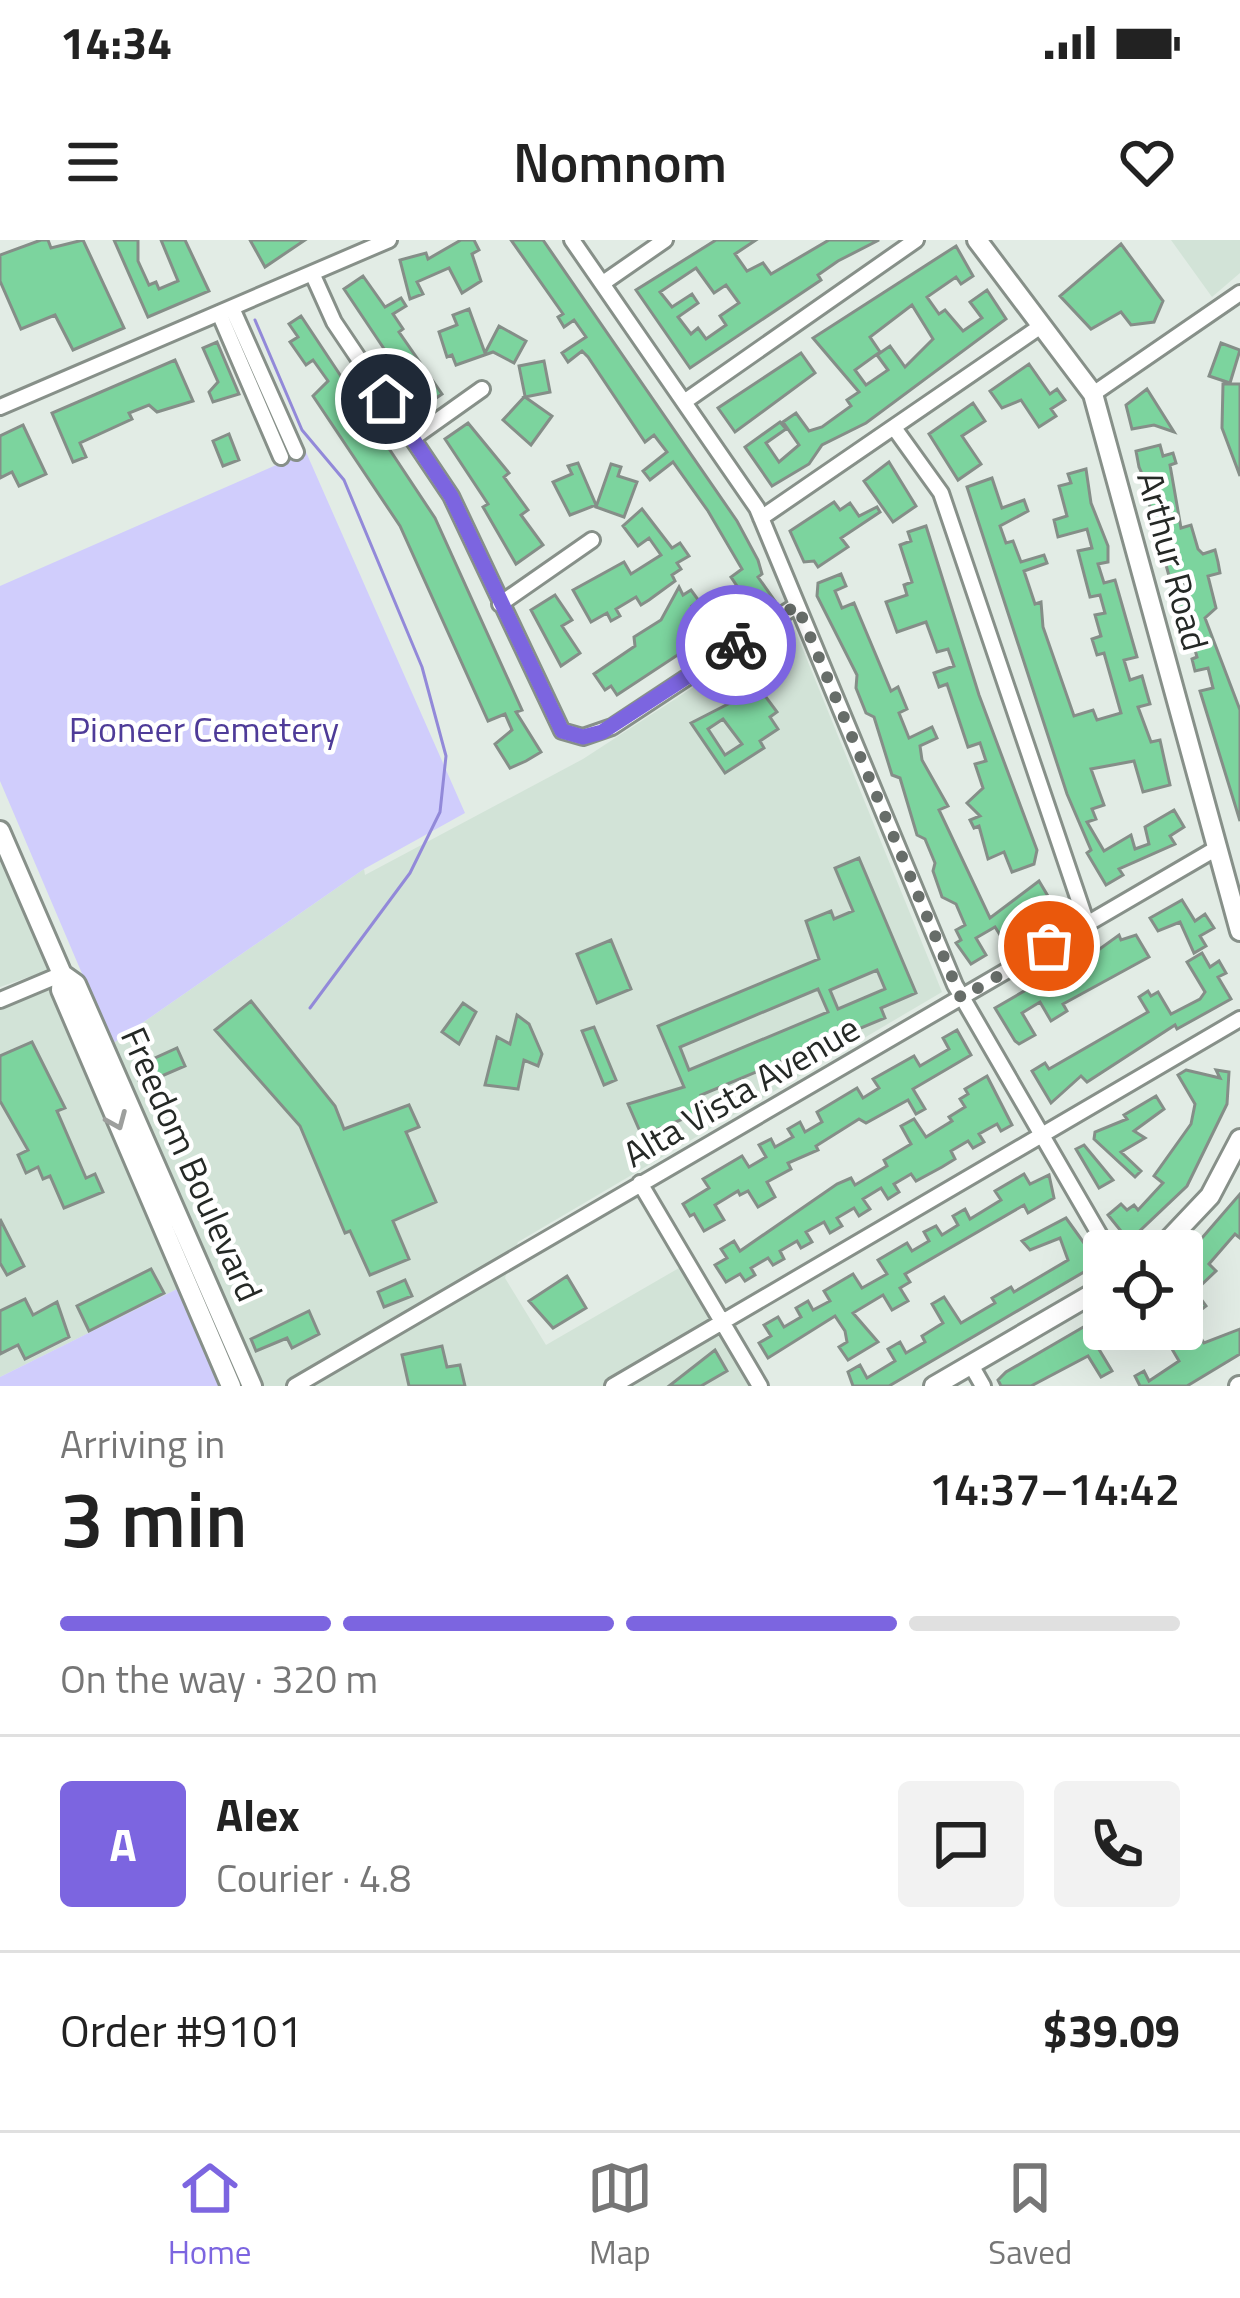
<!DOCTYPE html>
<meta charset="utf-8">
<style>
body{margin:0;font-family:"Titillium Web",sans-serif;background:#f2f2f2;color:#222;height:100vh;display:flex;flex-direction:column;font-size:45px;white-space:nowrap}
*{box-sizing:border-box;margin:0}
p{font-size:39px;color:#767676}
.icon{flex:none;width:66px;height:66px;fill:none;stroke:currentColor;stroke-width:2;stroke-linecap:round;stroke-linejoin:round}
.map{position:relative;height:1146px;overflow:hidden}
.side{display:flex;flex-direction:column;background:#fff;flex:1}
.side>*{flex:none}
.tools{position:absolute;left:1083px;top:990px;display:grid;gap:24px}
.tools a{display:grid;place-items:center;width:120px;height:120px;border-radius:12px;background:#fff;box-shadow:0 12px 48px #0002;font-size:60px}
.pin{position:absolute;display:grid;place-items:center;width:102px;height:102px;color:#fff;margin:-51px;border:6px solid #fff;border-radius:50%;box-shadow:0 3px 12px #0007}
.courier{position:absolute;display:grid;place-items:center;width:120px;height:120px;margin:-60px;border:9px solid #7c65e0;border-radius:50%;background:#fff;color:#222;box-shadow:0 3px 15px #0007}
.headline em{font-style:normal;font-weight:600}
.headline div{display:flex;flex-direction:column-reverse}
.headline{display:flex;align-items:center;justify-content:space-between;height:204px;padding:0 60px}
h1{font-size:78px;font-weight:600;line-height:90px}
.bar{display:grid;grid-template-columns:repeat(4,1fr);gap:18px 12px;align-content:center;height:144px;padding:0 60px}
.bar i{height:15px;border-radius:9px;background:#e0e0e0}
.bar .current{background:#7c65e0}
.bar p{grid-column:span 4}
.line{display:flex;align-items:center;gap:30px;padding:0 60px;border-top:3px solid #e0e0e0}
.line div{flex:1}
.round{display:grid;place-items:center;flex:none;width:126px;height:126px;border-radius:12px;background:#f2f2f2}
.status{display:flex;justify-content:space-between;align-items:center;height:84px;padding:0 60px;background:#fff;direction:ltr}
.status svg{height:33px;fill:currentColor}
header{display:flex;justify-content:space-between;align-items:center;height:156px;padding:0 60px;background:#fff;font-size:54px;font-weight:600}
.dock{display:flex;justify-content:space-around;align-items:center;height:168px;border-top:3px solid #e0e0e0;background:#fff;font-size:33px;color:#767676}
.dock a{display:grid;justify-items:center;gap:6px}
.dock .current{color:#7c65e0}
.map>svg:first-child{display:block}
.built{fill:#d2e3d7}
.green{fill:#d0cdfc}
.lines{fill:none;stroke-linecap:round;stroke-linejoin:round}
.stream{stroke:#9289d9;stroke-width:3}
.building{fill:#7cd49e;stroke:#858e88;stroke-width:3;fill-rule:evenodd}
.street-casing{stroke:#879089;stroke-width:20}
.secondary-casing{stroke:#879089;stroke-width:24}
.street{stroke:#fff;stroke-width:14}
.secondary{stroke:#fff;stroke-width:18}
.oneway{stroke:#9d9f9d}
.done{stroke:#676d69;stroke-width:12;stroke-dasharray:0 21.6}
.route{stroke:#7c65e0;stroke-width:15}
.labels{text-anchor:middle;stroke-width:9;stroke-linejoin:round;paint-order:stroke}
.street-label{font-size:36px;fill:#252926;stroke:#fff}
.park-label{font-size:36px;fill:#4e3b98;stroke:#fff}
</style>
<div class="status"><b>14:34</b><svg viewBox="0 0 49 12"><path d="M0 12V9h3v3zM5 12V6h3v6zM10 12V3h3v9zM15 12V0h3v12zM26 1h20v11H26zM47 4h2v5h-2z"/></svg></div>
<header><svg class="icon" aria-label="menu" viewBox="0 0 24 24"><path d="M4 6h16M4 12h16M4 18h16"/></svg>Nomnom<svg class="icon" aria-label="heart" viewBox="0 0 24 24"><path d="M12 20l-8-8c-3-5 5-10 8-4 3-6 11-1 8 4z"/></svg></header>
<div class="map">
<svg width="1240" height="1146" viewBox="0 0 1240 1146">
<rect width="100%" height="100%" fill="#e2ece5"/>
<path class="built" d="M1171,0H1240V33L1212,57Z
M786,387L795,390L942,752L518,1002L505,1038L546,1105L679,1028L691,1013L770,1146H260L112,804L364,629L365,635L583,519Z
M0,609L55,728L0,747Z
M54,736L179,1048L0,1137V766Z"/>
<path class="green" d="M306,212L465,573L364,629L112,804L0,541V346Z
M179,1048L219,1146H0V1137Z"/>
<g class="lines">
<path class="stream" d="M255,80L302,190L344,240L422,427L446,516L440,572L410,633L310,768"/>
</g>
<path class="building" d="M41,0H48L51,8L83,0L124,88L73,110L55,75L21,89L0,41V15Z
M114,0H138V21L149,45L156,42L159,49L178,41L161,0H185L209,51L148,77Z
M250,0H305L265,27Z
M461,0H474L479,10L472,14L481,41L462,53L449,28L417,42L423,54L410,59L400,20L426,13L428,19Z
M511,0H543L737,281L758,320L762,334L758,337L775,361L750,378L735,356L741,352L731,337L742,329L708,271L673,222L650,240L643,231L667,212L654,195L645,202L588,117L582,111L568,122L562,113L586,97L574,80L564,87L558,77L563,74Z
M716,0H756L735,14L747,31L763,23L771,34L829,0H879L838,21L818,35L821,40L690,128L636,50ZM696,28L714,53L726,45L739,63L720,76L726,85L706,99L698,88L691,94L678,77L698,63L692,54L672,67L660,52Z
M1121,4L1163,61L1154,82L1131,85L1121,72L1091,89L1060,56Z
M956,6L973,36L961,44L956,37L927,57L939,74L945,70L963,91L982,78L970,62L987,50L1006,79L866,183L822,205L809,224L772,246L745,207L780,182L786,189L766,203L779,222L799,205L783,182L796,173L809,191L822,187L851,166L847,160L859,152L813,98ZM912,65L933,99L905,127L890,106L877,115L888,130L866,145L855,130L880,112L870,97Z
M363,36L385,67L401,58L406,66L393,74L403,89L399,92L442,154L423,167L344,49Z
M469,69L485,113L499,86L526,101L514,123L493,112L456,125L452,115L447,117L439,92L457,85L453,75Z
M301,76L435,278L522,470L516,472L541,512L526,521L510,528L495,504L512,490L505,474L488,481L400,286L313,156L328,141L313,120L306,125L290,102L298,97L289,84Z
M217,102L239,154L213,162L209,152L218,142L203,108Z
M1221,103L1240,110L1230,143L1209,136Z
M801,113L815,133L735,192L718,168Z
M175,120L193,161L157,172L149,165L129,173L132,179L80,203L86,217L73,222L52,173Z
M544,121L550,152L525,157L552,176L531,205L503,180L525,156L519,126Z
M1029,124L1050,154L1057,149L1065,160L1051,169L1056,176L1039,187L1021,160L1002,168L990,151Z
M1223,144H1240V236L1222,188Z
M1147,149L1174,192L1154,185L1132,189L1126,165Z
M973,163L985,181L962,196L981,224L958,240L929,194Z
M468,183L509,233L504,237L528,270L521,275L543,305L516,324L483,267L488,264L445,199Z
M23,185L46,234L19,246L12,232L0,238V196Z
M229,194L239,220L223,226L213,201Z
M1160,205L1163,216L1173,213L1176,223L1170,225L1181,288L1191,285L1198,309L1203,314L1215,310L1218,322L1220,333L1208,336L1216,368L1205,378L1240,470V581L1200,451L1213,448L1208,428L1195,431L1192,419L1197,417L1192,399L1186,400L1174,355L1187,352L1182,333L1169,336L1148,259L1153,258L1139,227L1136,211Z
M889,222L916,266L893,282L864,241Z
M578,223L596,265L570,275L553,242L572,234L568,226Z
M611,224L621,227L618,236L637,242L624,277L596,267Z
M1086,229L1091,263L1108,306V322L1098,324L1104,343L1115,340L1137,417L1124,420L1130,440L1142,436L1150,464L1138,467L1151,502L1160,500L1170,545L1143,552L1134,521L1091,529L1104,565L1092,569L1096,579L1087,582L1104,611L1131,595L1135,609L1149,604L1145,587L1174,570L1184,587L1170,596L1175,604L1119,629L1123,635L1106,645L1087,613L1091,610L1067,554L967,247L992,238L1002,268L1024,260L1028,271L1000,286L1006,303L1013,301L1021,322L1044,315L1047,323L1024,331L1035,364L1041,362L1043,387L1074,476L1093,470L1097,480L1121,473L1104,413L1097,415L1092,399L1101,396L1095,375L1105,373L1100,355L1090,357L1078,311L1092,308L1087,289L1058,297L1054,280L1067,276L1059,246L1071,243L1068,234Z
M834,262L840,270L850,263L859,276L877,267L880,272L841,298L848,307L818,327L814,321L804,322L790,291Z
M642,269L672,308L680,303L689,316L677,323L681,329L672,335L675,341L649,360L641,365L636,357L616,369L620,376L611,381L607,373L591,382L573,350L624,322L631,334L661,315L649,298L638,306L623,286Z
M926,286L979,455L1037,610L1034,624L1012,632L1004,612L988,619L979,586L974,588L970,580L980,576L967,563L983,548L975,524L986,521L980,503L968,507L947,444L939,447L934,433L954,426L948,409L937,412L926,382L897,392L886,362L907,355L904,345L912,342L900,305L911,301L908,292Z
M841,334L846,346L835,351L842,368L854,363L891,451L898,447L907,469L899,473L909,498L932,487L937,498L920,506L922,520L948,566L939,570L990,678L1039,641L1058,673L1020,695L1017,691L1002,698L995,687L976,698L986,715L971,724L956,703L961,700L956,690L965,685L956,664L942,657L933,631L935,623L925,599L917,595L900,538L892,535L874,477L866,473L856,448L857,435L817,356L818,343Z
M679,347L683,355L691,350L699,361L692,366L714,391L617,455L611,446L605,450L594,434L635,406L634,397L661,380Z
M555,355L572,380L562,386L580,413L561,426L531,370Z
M745,429L777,472L770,477L778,489L760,501L764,508L725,533L691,483L730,463L723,453L731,447L728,441ZM723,479L742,504L725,515L708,489Z
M859,618L916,753L881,768L885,778L701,855L707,869L642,896L628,864L684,847L658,786L819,719L806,681L831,671L834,679L853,671L835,628ZM877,730L885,749L838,769L830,750ZM818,749L828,772L689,830L680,807Z
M1182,660L1195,681L1205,674L1214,688L1200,696L1206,706L1194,713L1180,682L1158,691L1150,678Z
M1119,695L1121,700L1136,695L1149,717L1063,764L1067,771L1051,781L1040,762L1022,773L1035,795L1019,804L1015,801L995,768L1033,746L1036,750L1062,729L1065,734Z
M611,700L631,749L597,763L577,714Z
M1202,713L1210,727L1219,721L1226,733L1218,737L1231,759L1177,789L1175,785L1087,842L1081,836L1051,863L1032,831L1045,823L1049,829L1148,772L1139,757L1148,751L1151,756L1158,752L1171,774L1200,759L1205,752L1187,722Z
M251,761L335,866L344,889L409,865L419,887L406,892L436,962L393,981L409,1019L370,1035L350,991L345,993L300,886L215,790Z
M463,763L476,772L459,804L442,792Z
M517,775L529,784L542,814L538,826L524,820L518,849L485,845L497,797L510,804Z
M594,787L616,840L604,845L582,791Z
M957,790L971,815L913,849L925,869L916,874L908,860L866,883L859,879L816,906L818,910L788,923L791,929L767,942L775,957L758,967L748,951L740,955L738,951L715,965L724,980L704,991L694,974L690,976L683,964L709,948L703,939L742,916L749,927L766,917L759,905L771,899L775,907L793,897L788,889L800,882L805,892L822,882L817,872L857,848L863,858L879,848L873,839L914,816L920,826L949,809L943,798Z
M32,802L65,868L57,871L86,938L95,934L103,952L64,968L50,936L43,939L38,927L26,933L18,915L28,910L0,861V816Z
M177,808L185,826L141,845L133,828Z
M1186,830L1220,838L1216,830L1229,832L1227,864L1187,946L1129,1001L1108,975L1121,964L1127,970L1134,965L1138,970L1163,943L1154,936L1191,884L1195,864L1178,835Z
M987,836L1012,885L1001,891L997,884L979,894L984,902L973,908L968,901L951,911L955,919L942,927L916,941L911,934L894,944L899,952L888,959L881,948L863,959L870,969L859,976L854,968L837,978L842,986L830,993L824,982L806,992L812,1002L801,1008L797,1001L780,1011L784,1019L773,1025L768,1018L751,1028L755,1035L745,1041L740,1034L726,1042L715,1025L727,1018L721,1009L734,1001L740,1011L837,944L851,938L855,945L887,926L884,920L911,904L901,886L914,879L926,897L952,881L949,877L965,867L960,859L968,854L965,849Z
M1156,856L1164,869L1134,891L1145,898L1121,912L1141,931L1135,937L1094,899L1095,892L1127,879L1124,875Z
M1084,905L1113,940L1099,948L1076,909Z
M1024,934L1030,944L1049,935L1054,958L1028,973L1024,965L905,1034L910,1042L900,1048L908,1061L892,1070L883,1055L853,1073L878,1102L848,1120L839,1107L847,1102L845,1091L835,1076L768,1118L759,1103L771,1096L764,1085L778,1077L784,1087L801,1077L796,1068L808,1061L813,1070L830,1061L824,1051L853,1034L862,1048L871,1043L887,1034L878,1020L907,1003L912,1011L929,1001L924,992L936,986L942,995L958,985L953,976L965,969L970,979L988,968L1001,960L995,951Z
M1240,954V998L1235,994L1209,1024L1216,1031L1195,1051L1206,1066L1197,1073L1182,1054V1021Z
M1066,978L1097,1021L1089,1029L889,1146H853L848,1132L860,1125L867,1138L895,1121L888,1109L900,1102L906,1113L925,1102L922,1096L943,1083L932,1064L944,1057L961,1083L995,1063L992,1058L1011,1047L1014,1052L1068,1020L1060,998L1030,1010L1022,1001Z
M0,979L24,1026L7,1035L0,1023Z
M151,1029L164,1053L89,1091L77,1066Z
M567,1036L586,1068L553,1088L529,1061Z
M405,1040L412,1056L384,1067L378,1052Z
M25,1059L33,1075L57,1062L69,1097L25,1119L18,1105L0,1114V1071Z
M309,1071L319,1094L292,1108L287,1098L256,1111L251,1099Z
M1104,1075V1096L1094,1101L1112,1131L1101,1137L1088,1116L1031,1146H1001L998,1140L1006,1132Z
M1192,1084L1204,1103L1240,1089V1114L1187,1146H1140L1135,1136L1144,1131L1149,1141L1179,1121L1172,1109L1185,1102L1179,1092Z
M442,1106L447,1127L460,1125L465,1146H409L402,1115Z
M715,1110L727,1131L701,1146H669Z"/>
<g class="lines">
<g class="street-casing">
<path id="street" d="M572,0L757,268L955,745L1109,1011
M312,33L334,82L451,256L562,491L583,497L612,487L797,365
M603,43L665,0
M232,68L296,212
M219,73L281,217
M1093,154L1240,53
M684,162L916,0
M0,167L389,0
M895,189L941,253L1087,684
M413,198L482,149
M761,278L1041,86
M500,364L592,300
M0,760L62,734
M640,943L760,1146
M971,1125L983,1146
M295,1146L1217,608
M613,1146L1240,779"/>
</g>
<g class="secondary-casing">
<path id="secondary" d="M977,0L1093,154L1240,691
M0,591L62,734L61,750L231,1146
M62,734L76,744L252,1146
M1158,1011L1210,956L1240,899
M934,1146L1104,1047
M1239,1146H1240"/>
</g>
<use href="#street" class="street"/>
<use href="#secondary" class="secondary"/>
</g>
<defs><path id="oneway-chevron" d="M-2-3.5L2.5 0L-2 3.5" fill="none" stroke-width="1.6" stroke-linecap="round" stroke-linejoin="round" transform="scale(3)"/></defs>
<use class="oneway" href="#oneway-chevron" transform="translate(117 881) rotate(67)"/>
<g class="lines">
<path class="done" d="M736,405L797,365L961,758L1049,706"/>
<path class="route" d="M386,159L451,256L562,491L583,497L602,492L736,405"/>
</g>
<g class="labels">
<g class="street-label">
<text transform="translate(1173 321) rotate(75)" y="13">Arthur Road</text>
<text transform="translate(741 851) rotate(-30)" y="13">Alta Vista Avenue</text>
<text transform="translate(192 924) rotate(66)" y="13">Freedom Boulevard</text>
</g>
<g class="park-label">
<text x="204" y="502">Pioneer Cemetery</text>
</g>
</g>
</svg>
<div class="tools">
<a><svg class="icon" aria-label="locate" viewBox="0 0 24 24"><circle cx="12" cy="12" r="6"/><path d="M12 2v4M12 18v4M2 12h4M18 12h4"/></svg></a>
</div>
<div class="pin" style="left:1049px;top:706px;background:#ea580c"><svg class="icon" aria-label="bag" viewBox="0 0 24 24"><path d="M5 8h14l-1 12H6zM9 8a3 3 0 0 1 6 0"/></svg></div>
<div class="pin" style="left:386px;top:159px;background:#1f2937"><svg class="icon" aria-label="home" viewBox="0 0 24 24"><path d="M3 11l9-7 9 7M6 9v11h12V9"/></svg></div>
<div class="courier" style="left:736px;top:405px"><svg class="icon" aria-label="bike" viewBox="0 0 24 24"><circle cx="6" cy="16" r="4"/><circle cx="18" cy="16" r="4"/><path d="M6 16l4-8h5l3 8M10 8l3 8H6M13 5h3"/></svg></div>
</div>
<section class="side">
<div class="headline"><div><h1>3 min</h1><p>Arriving in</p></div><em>14:37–14:42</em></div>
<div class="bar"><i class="current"></i><i class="current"></i><i class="current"></i><i></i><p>On the way · 320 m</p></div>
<div class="line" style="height:216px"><b class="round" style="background:#7c65e0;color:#fff">A</b><div><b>Alex</b><p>Courier · 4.8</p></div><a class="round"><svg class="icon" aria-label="chat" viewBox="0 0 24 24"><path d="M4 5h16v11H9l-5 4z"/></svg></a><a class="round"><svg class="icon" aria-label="phone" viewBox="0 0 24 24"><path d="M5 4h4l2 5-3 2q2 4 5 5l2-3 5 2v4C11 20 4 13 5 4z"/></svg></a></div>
<div class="line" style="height:156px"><div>Order #9101</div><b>$39.09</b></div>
</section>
<nav class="dock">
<a class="current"><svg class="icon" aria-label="home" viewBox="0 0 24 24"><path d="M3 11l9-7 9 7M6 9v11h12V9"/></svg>Home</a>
<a><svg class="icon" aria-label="map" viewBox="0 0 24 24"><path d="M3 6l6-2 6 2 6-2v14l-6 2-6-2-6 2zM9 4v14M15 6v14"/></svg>Map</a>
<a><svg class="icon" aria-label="saved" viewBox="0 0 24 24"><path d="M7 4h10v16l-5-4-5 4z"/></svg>Saved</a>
</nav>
